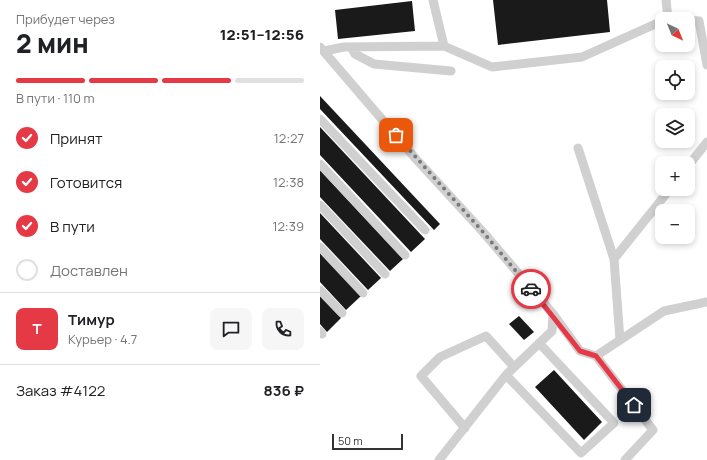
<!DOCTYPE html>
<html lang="ru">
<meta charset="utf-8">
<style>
body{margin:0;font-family:Manrope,sans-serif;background:#f6f6f6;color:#202124;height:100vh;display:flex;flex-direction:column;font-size:15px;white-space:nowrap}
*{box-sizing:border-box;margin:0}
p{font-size:13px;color:#757577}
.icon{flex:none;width:22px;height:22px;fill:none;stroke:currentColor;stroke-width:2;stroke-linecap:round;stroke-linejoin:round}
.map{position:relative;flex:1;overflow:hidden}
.drawer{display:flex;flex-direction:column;background:#fff;width:320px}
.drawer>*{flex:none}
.needle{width:26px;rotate:137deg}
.controls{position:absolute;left:335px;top:12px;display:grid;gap:8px}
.controls a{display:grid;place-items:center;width:40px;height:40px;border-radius:8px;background:#fff;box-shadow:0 2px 6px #0003;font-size:20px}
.scale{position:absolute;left:12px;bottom:10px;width:71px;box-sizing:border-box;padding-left:4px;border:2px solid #333;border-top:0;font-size:11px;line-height:14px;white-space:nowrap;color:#333;-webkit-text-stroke:3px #fff;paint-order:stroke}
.pin{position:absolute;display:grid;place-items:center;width:34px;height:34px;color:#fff;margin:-17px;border-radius:8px;box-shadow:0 2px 6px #0006}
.courier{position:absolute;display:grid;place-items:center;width:40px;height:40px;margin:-20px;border:3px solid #e63946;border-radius:50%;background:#fff;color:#222;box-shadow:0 1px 5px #0007}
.summary em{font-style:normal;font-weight:800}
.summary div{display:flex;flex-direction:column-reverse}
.summary{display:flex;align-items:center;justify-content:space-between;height:68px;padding:0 16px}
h1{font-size:26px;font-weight:800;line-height:30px}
.bar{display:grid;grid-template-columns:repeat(4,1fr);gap:6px 4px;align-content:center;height:48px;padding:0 16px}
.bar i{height:5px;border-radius:3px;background:#e0e0e0}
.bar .current{background:#e63946}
.bar p{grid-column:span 4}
.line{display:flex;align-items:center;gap:10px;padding:0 16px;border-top:1px solid #e0e0e0}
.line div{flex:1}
.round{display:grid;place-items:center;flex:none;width:42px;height:42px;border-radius:8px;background:#f6f6f6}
ol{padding:0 16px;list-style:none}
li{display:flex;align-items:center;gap:12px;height:44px}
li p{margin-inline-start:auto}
li .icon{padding:4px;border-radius:50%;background:#e63946;color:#fff;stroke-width:4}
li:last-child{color:#757577}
li i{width:22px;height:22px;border:2px solid #e0e0e0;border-radius:50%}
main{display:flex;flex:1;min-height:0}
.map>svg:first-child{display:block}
.building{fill:#1a1a1a}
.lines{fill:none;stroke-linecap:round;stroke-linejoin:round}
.minor{stroke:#d0d0d0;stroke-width:9}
.done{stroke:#7a7a7a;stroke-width:4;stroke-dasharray:0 7.2}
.route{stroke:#e63946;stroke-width:5}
</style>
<main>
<section class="drawer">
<div class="summary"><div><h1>2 мин</h1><p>Прибудет через</p></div><em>12:51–12:56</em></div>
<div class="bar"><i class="current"></i><i class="current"></i><i class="current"></i><i></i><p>В пути · 110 m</p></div>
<ol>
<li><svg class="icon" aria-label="check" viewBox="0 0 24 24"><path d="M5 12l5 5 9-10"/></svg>Принят<p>12:27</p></li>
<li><svg class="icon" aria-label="check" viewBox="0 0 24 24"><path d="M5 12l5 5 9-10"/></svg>Готовится<p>12:38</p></li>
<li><svg class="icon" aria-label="check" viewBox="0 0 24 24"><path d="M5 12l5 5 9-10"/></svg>В пути<p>12:39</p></li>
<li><i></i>Доставлен</li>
</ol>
<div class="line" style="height:72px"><b class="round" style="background:#e63946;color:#fff">Т</b><div><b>Тимур</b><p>Курьер · 4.7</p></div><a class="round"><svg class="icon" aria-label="chat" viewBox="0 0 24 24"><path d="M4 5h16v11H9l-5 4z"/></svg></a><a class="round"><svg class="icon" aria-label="phone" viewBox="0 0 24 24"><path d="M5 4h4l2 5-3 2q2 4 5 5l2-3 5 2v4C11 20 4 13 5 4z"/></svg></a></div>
<div class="line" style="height:52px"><div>Заказ #4122</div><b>836 ₽</b></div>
</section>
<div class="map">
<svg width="387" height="460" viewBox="0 0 387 460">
<rect width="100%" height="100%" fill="#fff"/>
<path class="building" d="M173,0H287L290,32L178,45Z
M92,1L95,31L18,39L15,10Z
M0,96L120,224L114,230L0,109Z
M0,127L105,239L91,252L0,155Z
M0,170L83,259L70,271L0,197Z
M0,213L61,278L48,290L0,239Z
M0,253L41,296L26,310L0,282Z
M0,296L21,318L7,332L0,324Z
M199,316L214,332L204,340L189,324Z
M234,370L282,422L264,440L215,387Z"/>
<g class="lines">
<path class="minor" d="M113,0L124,46
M346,0L348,19
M368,20L379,21L387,65
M0,47L96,159L163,232L233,314L260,351L276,356L344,311L387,302
M31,47L35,54L54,64L131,71
M4,51L24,47L124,46L172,67L262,57L342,21
M0,119L105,230
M258,148L294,259L300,340
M0,164L85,255
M368,166L387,142
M0,205L65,274
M0,247L43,293
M294,259L350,189
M0,290L22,313
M0,331L2,334
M276,356L333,430L305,460
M186,375L261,453L294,423L219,343
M145,428L101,376L120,357L166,336L194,367
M119,460L186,375L232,331L233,314"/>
</g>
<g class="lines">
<path class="done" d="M76,135L163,232L211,289"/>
<path class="route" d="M211,289L260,351L276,356L314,405"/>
</g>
</svg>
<div class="controls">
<a><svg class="needle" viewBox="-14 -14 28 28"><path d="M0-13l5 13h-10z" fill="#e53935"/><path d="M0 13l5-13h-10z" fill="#757577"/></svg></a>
<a><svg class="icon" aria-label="locate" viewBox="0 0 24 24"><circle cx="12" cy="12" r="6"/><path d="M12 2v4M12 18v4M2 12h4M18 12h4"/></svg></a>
<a><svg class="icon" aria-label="layers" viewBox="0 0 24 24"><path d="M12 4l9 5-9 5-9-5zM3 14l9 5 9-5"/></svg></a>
<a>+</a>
<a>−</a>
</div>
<div class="scale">50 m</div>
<div class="pin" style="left:76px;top:135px;background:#ea580c"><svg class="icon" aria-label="bag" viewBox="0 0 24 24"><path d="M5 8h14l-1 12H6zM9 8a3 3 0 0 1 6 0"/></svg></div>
<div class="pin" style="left:314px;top:405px;background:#1f2937"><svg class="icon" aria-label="home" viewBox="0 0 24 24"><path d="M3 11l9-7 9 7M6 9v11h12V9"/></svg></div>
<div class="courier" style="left:211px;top:289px"><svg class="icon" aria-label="car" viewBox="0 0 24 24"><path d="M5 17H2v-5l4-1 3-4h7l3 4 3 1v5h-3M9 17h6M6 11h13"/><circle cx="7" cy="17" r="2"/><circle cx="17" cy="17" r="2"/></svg></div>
</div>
</main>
